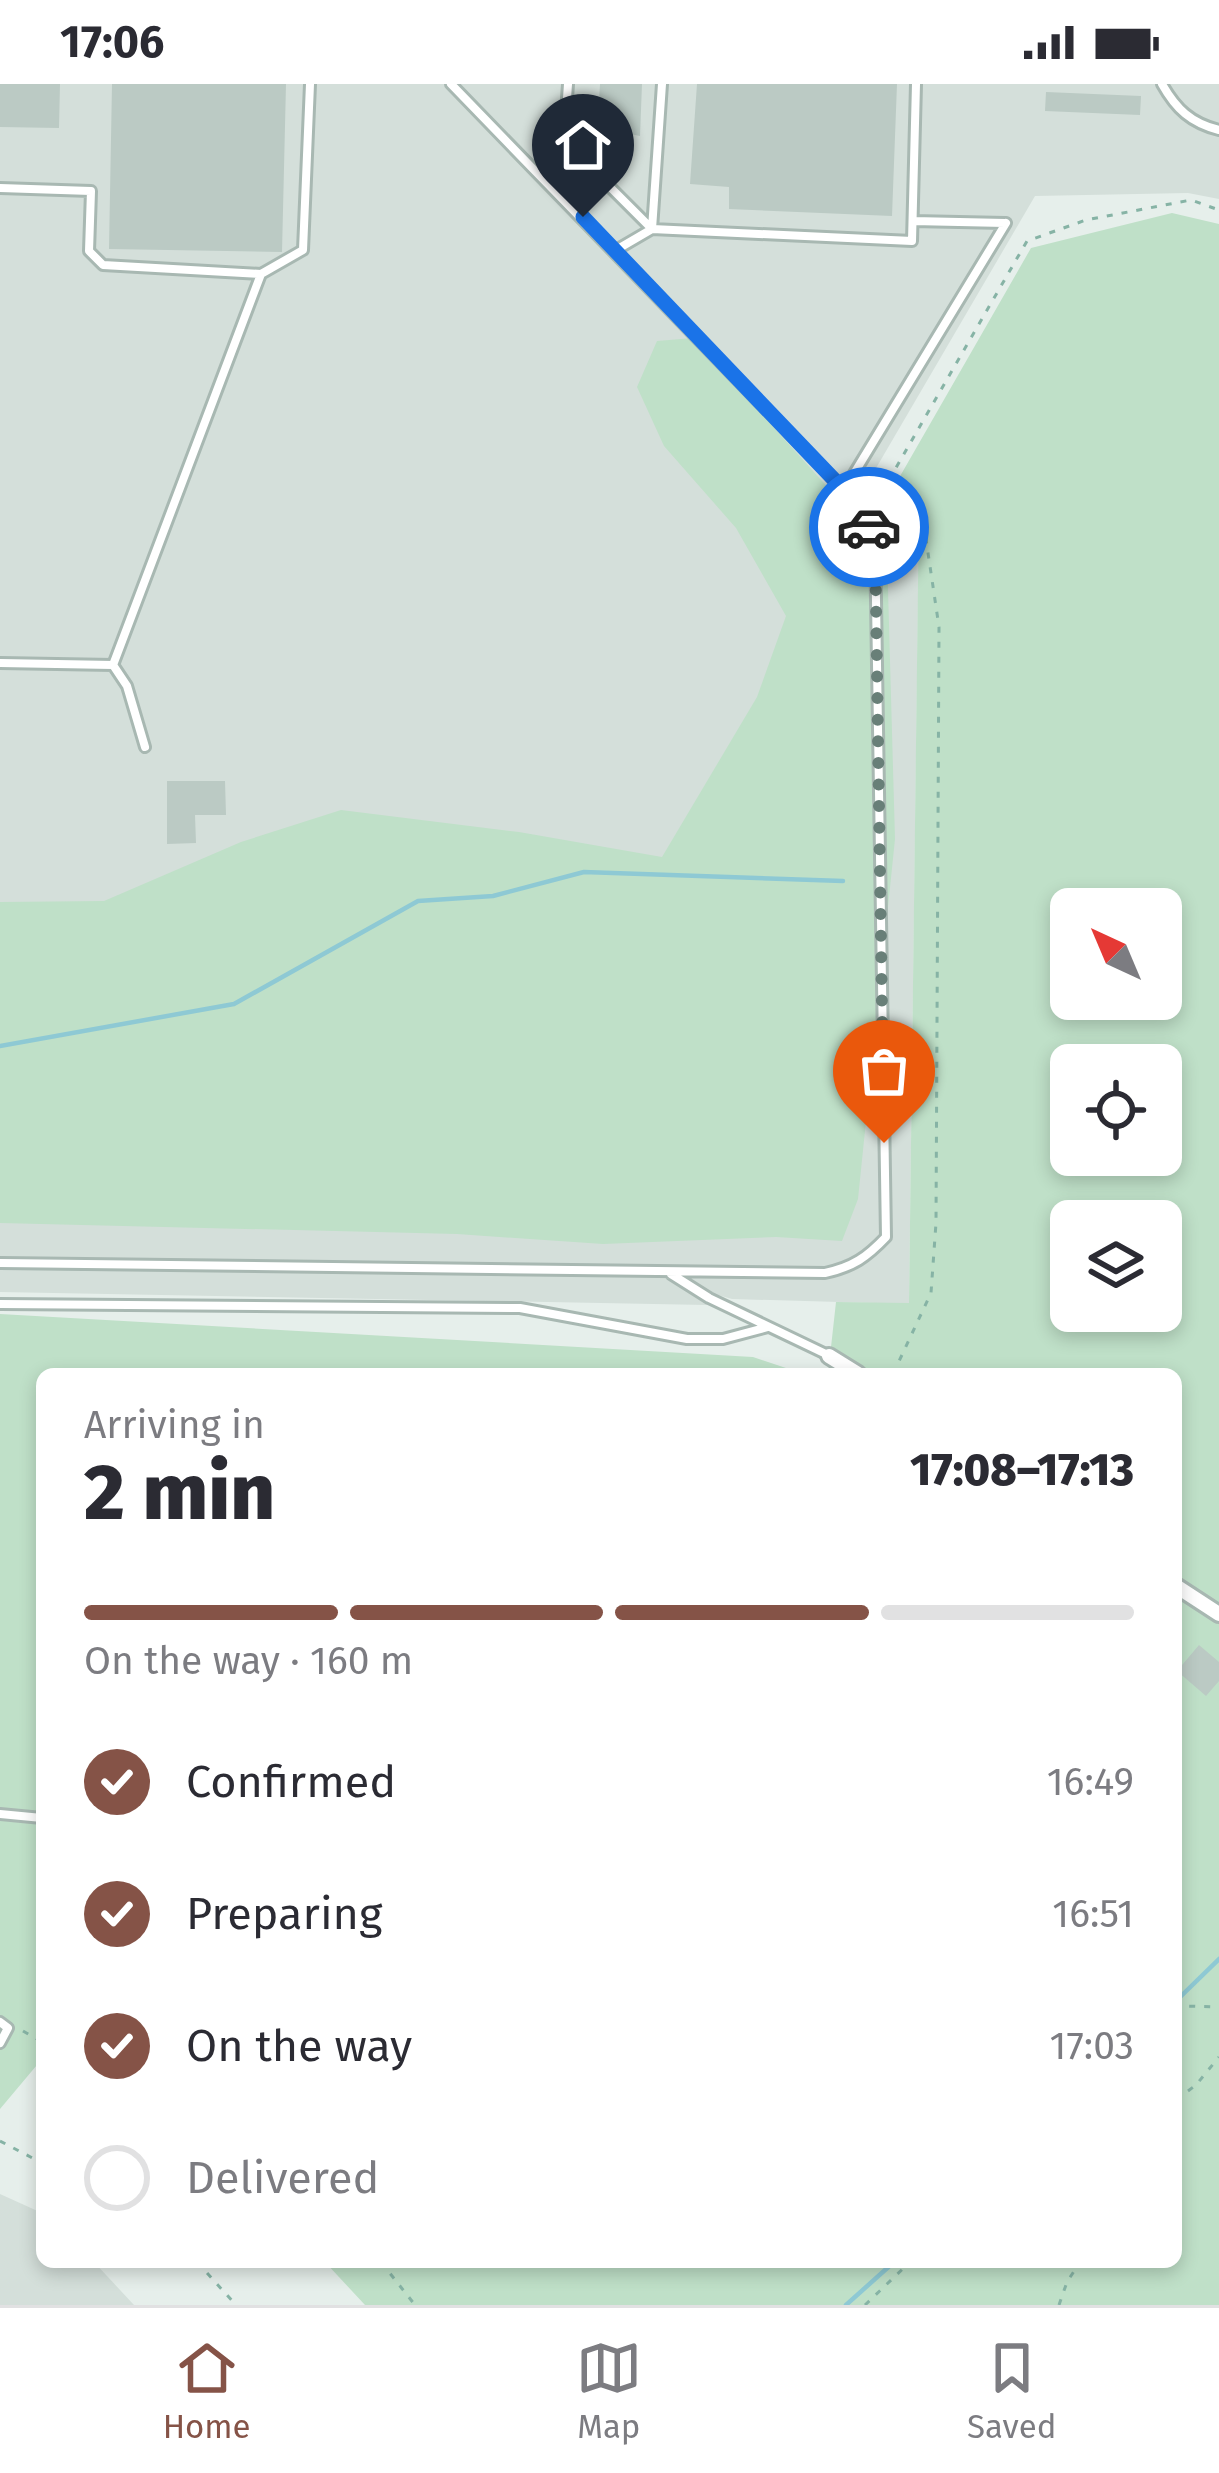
<!DOCTYPE html>
<meta charset="utf-8">
<style>
body{margin:0;font-family:"Fira Sans",sans-serif;background:#f7f7f7;color:#2b2b33;height:100vh;display:flex;flex-direction:column;font-size:45px;white-space:nowrap}
*{box-sizing:border-box;margin:0}
p{font-size:39px;color:#7c7c81}
.icon{flex:none;width:66px;height:66px;fill:none;stroke:currentColor;stroke-width:2;stroke-linecap:round;stroke-linejoin:round}
.map{position:relative;flex:1;overflow:hidden}
.details{position:absolute;left:36px;top:1284px;width:1146px;height:900px;display:flex;flex-direction:column;background:#fff;border-radius:18px;box-shadow:0 6px 18px #0003}
.details>*{flex:none}
.needle{width:78px;rotate:316deg}
.tools{position:absolute;left:1050px;top:804px;display:grid;gap:24px}
.tools a{display:grid;place-items:center;width:132px;height:132px;border-radius:18px;background:#fff;box-shadow:0 6px 18px #0003;font-size:60px}
.pin{position:absolute;display:grid;place-items:center;width:102px;height:102px;color:#fff;margin:-123px -51px;border-radius:50% 50% 50% 0;rotate:-45deg;box-shadow:0 0 12px #0007}
.pin .icon{rotate:45deg}
.courier{position:absolute;display:grid;place-items:center;width:120px;height:120px;margin:-60px;border:9px solid #1a73e8;border-radius:50%;background:#fff;color:#222;box-shadow:0 3px 15px #0007}
.summary em{font-style:normal;font-weight:800}
.summary div{display:flex;flex-direction:column-reverse}
.summary{display:flex;align-items:center;justify-content:space-between;height:204px;padding:0 48px}
h1{font-size:78px;font-weight:800;line-height:90px}
.bar{display:grid;grid-template-columns:repeat(4,1fr);gap:18px 12px;align-content:center;height:144px;padding:0 48px}
.bar i{height:15px;border-radius:9px;background:#e1e1e2}
.bar .selected{background:#855347}
.bar p{grid-column:span 4}
ol{padding:0 48px;list-style:none}
li{display:flex;align-items:center;gap:36px;height:132px}
li p{margin-inline-start:auto}
li .icon{padding:12px;border-radius:50%;background:#855347;color:#fff;stroke-width:4}
li:last-child{color:#7c7c81}
li i{width:66px;height:66px;border:6px solid #e1e1e2;border-radius:50%}
.status{display:flex;justify-content:space-between;align-items:center;height:84px;padding:0 60px;background:#fff;direction:ltr}
.status svg{height:33px;fill:currentColor}
.dock{display:flex;justify-content:space-around;align-items:center;height:168px;border-top:3px solid #e1e1e2;background:#fff;font-size:33px;color:#7c7c81}
.dock a{display:grid;justify-items:center;gap:6px}
.dock .selected{color:#855347}
.map>svg:first-child{display:block}
.built{fill:#d4dfda}
.green{fill:#bfe0c8;fill-rule:evenodd}
.lines{fill:none;stroke-linecap:round;stroke-linejoin:round}
.stream{stroke:#8ec9d4;stroke-width:4.5}
.building{fill:#bbcac4}
.service-casing{stroke:#a8b8b2;stroke-width:14}
.minor-casing{stroke:#a8b8b2;stroke-width:20}
.path{stroke:#86b3a5;stroke-width:3;stroke-dasharray:6 9;stroke-linecap:butt}
.service{stroke:#fff;stroke-width:8}
.minor{stroke:#fff;stroke-width:14}
.done{stroke:#687f78;stroke-width:12;stroke-dasharray:0 21.6}
.route{stroke:#1a73e8;stroke-width:15}
</style>
<div class="status"><b>17:06</b><svg viewBox="0 0 49 12"><path d="M0 12V9h3v3zM5 12V6h3v6zM10 12V3h3v9zM15 12V0h3v12zM26 1h20v11H26zM47 4h2v5h-2z"/></svg></div>
<div class="map">
<svg width="1219" height="2221" viewBox="0 0 1219 2221">
<rect width="100%" height="100%" fill="#e6efeb"/>
<path class="built" d="M0,0H1219V115L1188,109L1035,112L872,391L919,438L909,1220L732,1215L711,1209L707,1221L0,1208Z
M0,2110L42,2129V2178H94L134,2221H0Z"/>
<path class="green" d="M1172,129L1219,140V2221H365L325,2178H1176V1290H828L836,1218L909,1219L919,419L899,394L1031,164ZM1071,825H1161V915H1071ZM1071,981H1161V1071H1071ZM1071,1137H1161V1227H1071Z
M693,254L887,469L895,755L858,1115L842,1157L776,1153L603,1160L457,1150L0,1139V818L104,817L241,758L341,726L519,748L662,773L757,613L786,532L736,444L664,362L637,303L657,257Z
M0,1230L753,1273L804,1290H42V1975L0,2025Z"/>
<g class="lines">
<path class="stream" d="M0,962L234,920L418,817L493,812L584,788L843,797
M1176,1917L1219,1875
M846,2221L894,2178"/>
</g>
<path class="building" d="M0,0H60L59,44L0,43Z
M112,0H286L282,168L109,165Z
M600,0H642L640,52L630,50L629,74L596,73Z
M697,0H897L892,132L729,125V103L690,100Z
M1046,8L1141,12L1140,31L1045,27Z
M167,697H225L226,731H195L196,759L167,760Z
M1199,1561L1219,1578V1597L1206,1612L1177,1587Z"/>
<g class="lines">
<g class="service-casing">
<path id="service" d="M568,0L564,57L652,145L912,157L916,0
M1162,0C1176,25 1191,39 1219,46
M0,104L91,107L89,167L103,181L261,190
M913,137L1005,139
M616,166L652,145L662,0
M844,406L1006,139
M0,579L113,581L261,190L303,166L310,0
M113,581L127,602L145,663
M0,1179L825,1189C853,1183 867,1173 886,1153L875,453L844,406L451,0
M671,1190L709,1214L828,1271
M0,1220L520,1224L687,1255H723L768,1243
M0,1730L42,1734
M0,1938L8,1944L0,1959"/>
</g>
<g class="minor-casing">
<path id="minor" d="M829,1272L858,1290
M1176,1502L1219,1530"/>
</g>
<path class="path" d="M893,1290L931,1209L936,1139L939,543L923,435L890,394L1027,157L1086,136L1191,116L1219,126
M1176,1927L1182,1922L1219,1923
M23,1947L42,1958
M1176,2016L1196,2001L1219,1973
M0,2057L42,2079
M197,2178L236,2221
M381,2178L415,2221
M865,2221L910,2178
M1059,2221L1067,2198L1080,2178"/>
<use href="#service" class="service"/>
<use href="#minor" class="minor"/>
</g>
<g class="lines">
<path class="done" d="M869,443L875,453L884,1059"/>
<path class="route" d="M583,133L844,406L869,443"/>
</g>
</svg>
<div class="tools">
<a><svg class="needle" viewBox="-14 -14 28 28"><path d="M0-13l5 13h-10z" fill="#e53935"/><path d="M0 13l5-13h-10z" fill="#7c7c81"/></svg></a>
<a><svg class="icon" aria-label="locate" viewBox="0 0 24 24"><circle cx="12" cy="12" r="6"/><path d="M12 2v4M12 18v4M2 12h4M18 12h4"/></svg></a>
<a><svg class="icon" aria-label="layers" viewBox="0 0 24 24"><path d="M12 4l9 5-9 5-9-5zM3 14l9 5 9-5"/></svg></a>
</div>
<div class="pin" style="left:884px;top:1059px;background:#ea580c"><svg class="icon" aria-label="bag" viewBox="0 0 24 24"><path d="M5 8h14l-1 12H6zM9 8a3 3 0 0 1 6 0"/></svg></div>
<div class="pin" style="left:583px;top:133px;background:#1f2937"><svg class="icon" aria-label="home" viewBox="0 0 24 24"><path d="M3 11l9-7 9 7M6 9v11h12V9"/></svg></div>
<div class="courier" style="left:869px;top:443px"><svg class="icon" aria-label="car" viewBox="0 0 24 24"><path d="M5 17H2v-5l4-1 3-4h7l3 4 3 1v5h-3M9 17h6M6 11h13"/><circle cx="7" cy="17" r="2"/><circle cx="17" cy="17" r="2"/></svg></div>
<section class="details">
<div class="summary"><div><h1>2 min</h1><p>Arriving in</p></div><em>17:08–17:13</em></div>
<div class="bar"><i class="selected"></i><i class="selected"></i><i class="selected"></i><i></i><p>On the way · 160 m</p></div>
<ol>
<li><svg class="icon" aria-label="check" viewBox="0 0 24 24"><path d="M5 12l5 5 9-10"/></svg>Confirmed<p>16:49</p></li>
<li><svg class="icon" aria-label="check" viewBox="0 0 24 24"><path d="M5 12l5 5 9-10"/></svg>Preparing<p>16:51</p></li>
<li><svg class="icon" aria-label="check" viewBox="0 0 24 24"><path d="M5 12l5 5 9-10"/></svg>On the way<p>17:03</p></li>
<li><i></i>Delivered</li>
</ol>
</section>
</div>
<nav class="dock">
<a class="selected"><svg class="icon" aria-label="home" viewBox="0 0 24 24"><path d="M3 11l9-7 9 7M6 9v11h12V9"/></svg>Home</a>
<a><svg class="icon" aria-label="map" viewBox="0 0 24 24"><path d="M3 6l6-2 6 2 6-2v14l-6 2-6-2-6 2zM9 4v14M15 6v14"/></svg>Map</a>
<a><svg class="icon" aria-label="saved" viewBox="0 0 24 24"><path d="M7 4h10v16l-5-4-5 4z"/></svg>Saved</a>
</nav>
